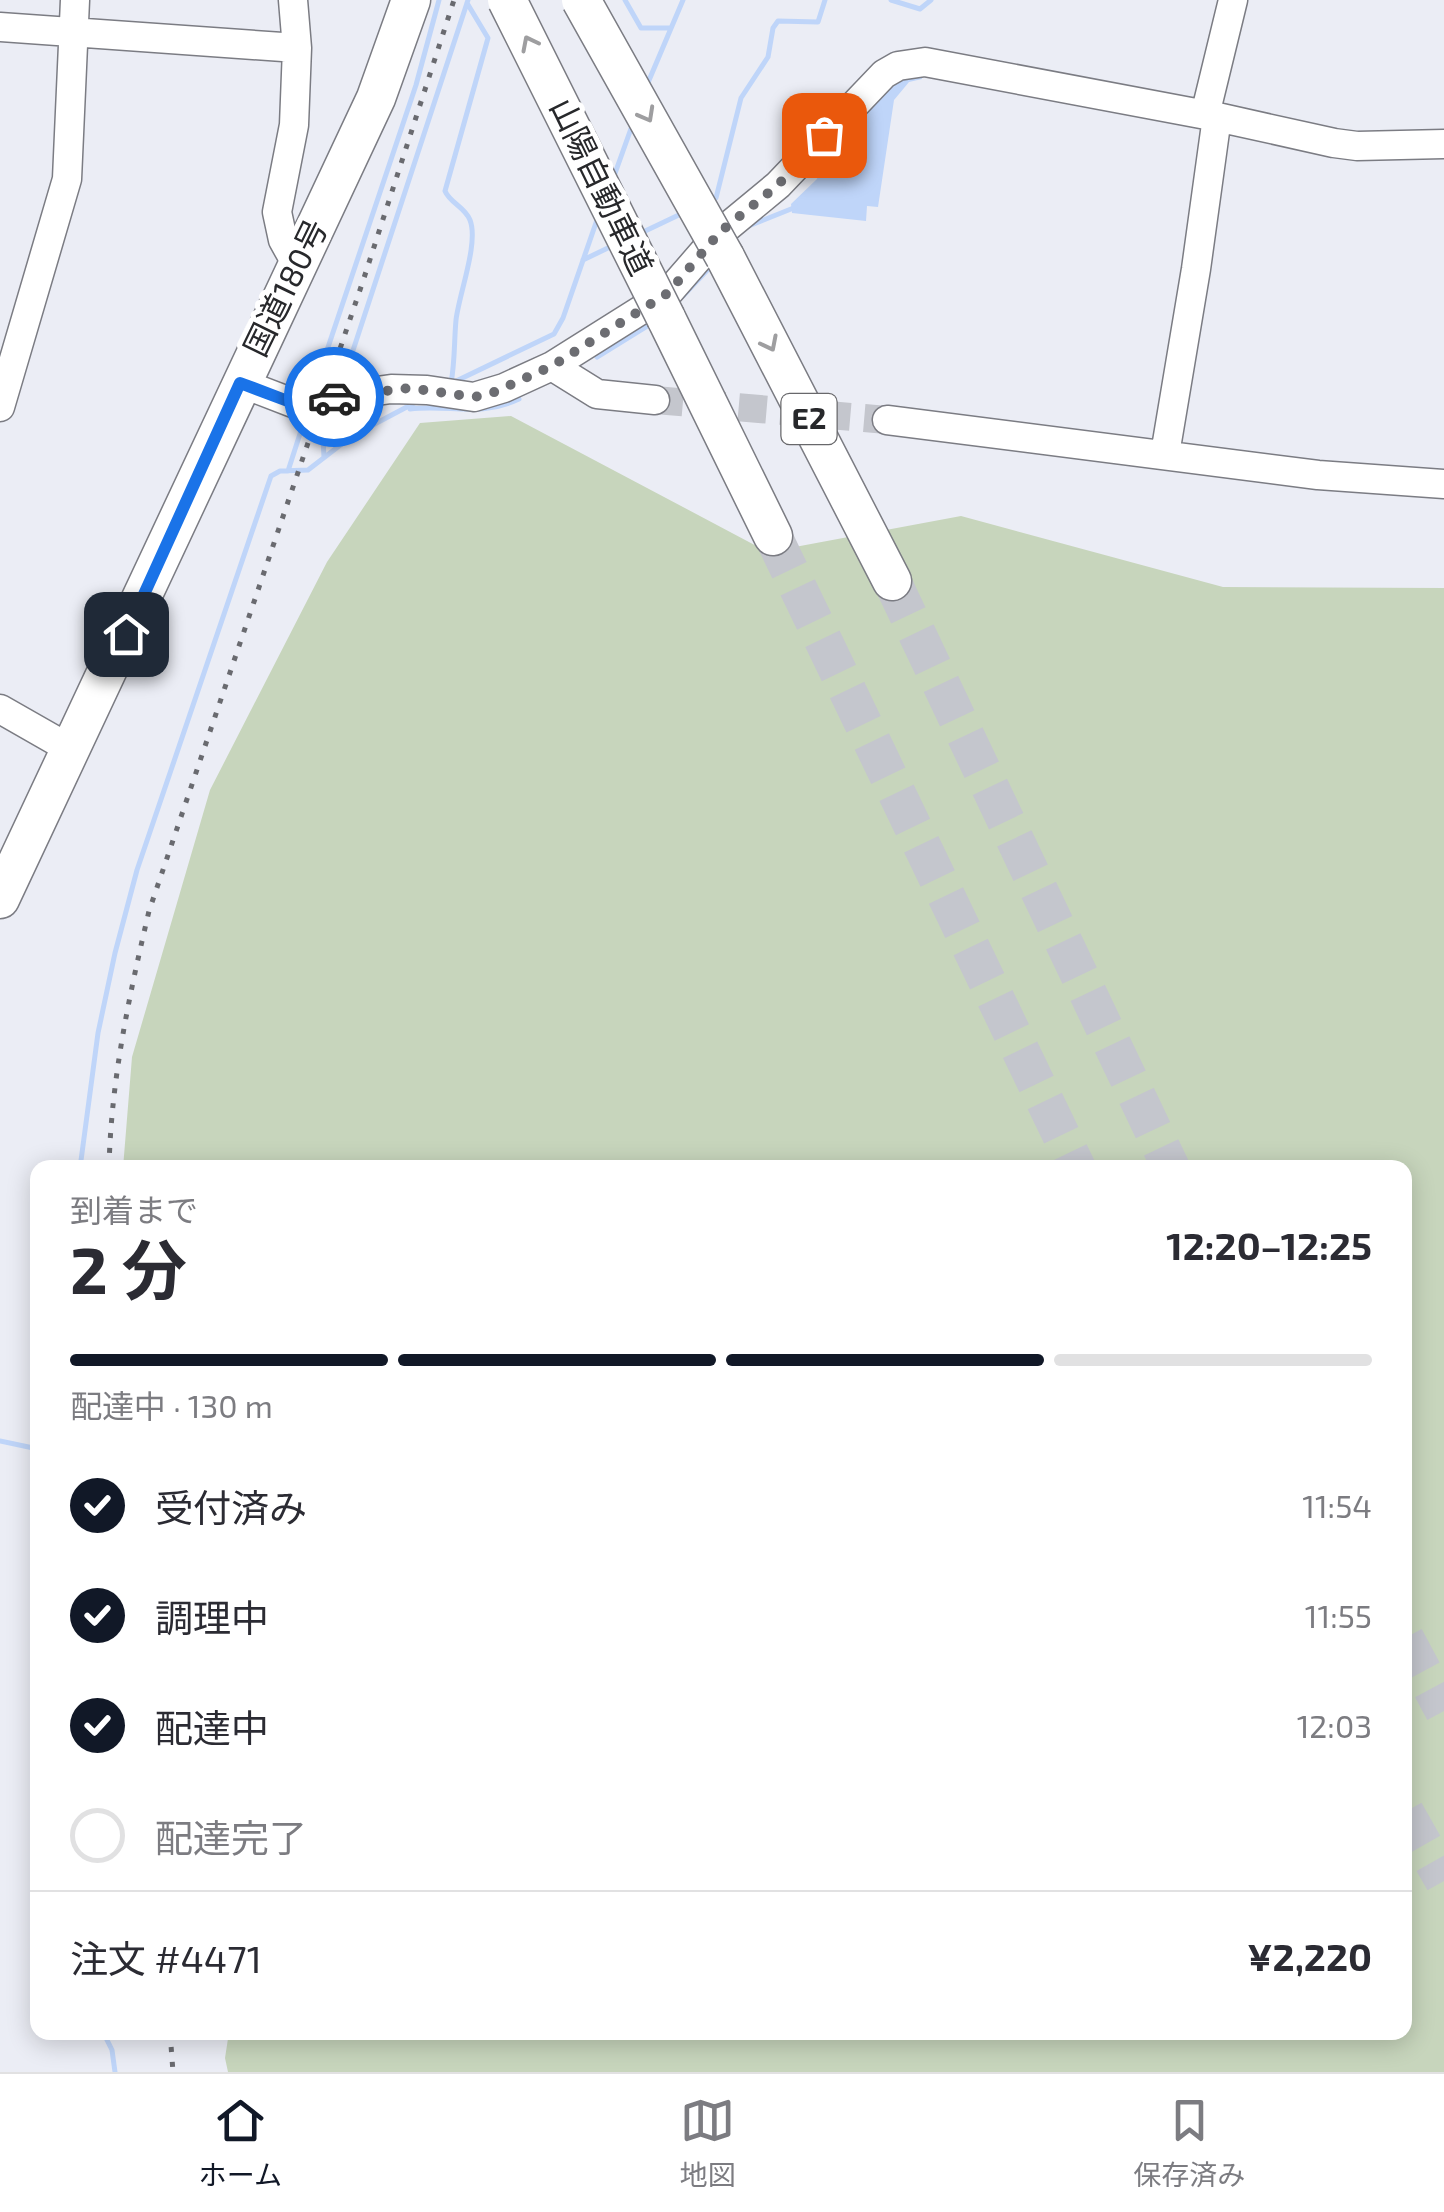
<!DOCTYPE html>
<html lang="ja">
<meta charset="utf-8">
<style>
body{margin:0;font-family:"Exo 2","Noto Sans JP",sans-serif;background:#f2f2f3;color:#2b2b33;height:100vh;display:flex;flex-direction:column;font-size:38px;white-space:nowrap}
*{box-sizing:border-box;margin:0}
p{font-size:32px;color:#7c7c81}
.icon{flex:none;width:55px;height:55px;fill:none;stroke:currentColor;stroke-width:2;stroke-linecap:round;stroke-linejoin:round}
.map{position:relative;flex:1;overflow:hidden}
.side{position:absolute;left:30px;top:1160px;width:1382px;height:880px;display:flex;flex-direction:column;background:#fff;border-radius:20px;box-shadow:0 5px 25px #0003}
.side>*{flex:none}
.pin{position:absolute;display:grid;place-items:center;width:85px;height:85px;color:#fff;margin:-42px;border-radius:20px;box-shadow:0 5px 15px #0006}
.courier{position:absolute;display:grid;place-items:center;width:100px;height:100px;margin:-50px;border:8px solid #1a73e8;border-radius:50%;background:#fff;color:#222;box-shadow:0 2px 12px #0007}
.overview em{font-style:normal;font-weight:700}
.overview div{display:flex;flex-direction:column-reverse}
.overview{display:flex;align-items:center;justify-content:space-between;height:170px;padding:0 40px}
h1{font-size:65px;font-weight:700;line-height:75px}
.bar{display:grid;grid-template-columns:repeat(4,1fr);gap:15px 10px;align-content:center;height:120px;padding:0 40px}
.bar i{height:12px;border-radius:8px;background:#e1e1e2}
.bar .selected{background:#111827}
.bar p{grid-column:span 4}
.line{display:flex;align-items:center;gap:25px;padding:0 40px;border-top:2px solid #e1e1e2}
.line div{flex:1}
ol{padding:0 40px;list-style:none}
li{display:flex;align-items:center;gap:30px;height:110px}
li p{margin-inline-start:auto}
li .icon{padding:10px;border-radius:50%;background:#111827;color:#fff;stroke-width:4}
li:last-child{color:#7c7c81}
li i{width:55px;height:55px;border:5px solid #e1e1e2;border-radius:50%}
.tabs{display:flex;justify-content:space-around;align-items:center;height:140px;border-top:2px solid #e1e1e2;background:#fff;font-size:28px;color:#7c7c81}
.tabs a{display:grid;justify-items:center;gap:5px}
.tabs .selected{color:#111827}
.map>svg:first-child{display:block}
.green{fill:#c7d5bc}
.water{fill:#bfd5f9}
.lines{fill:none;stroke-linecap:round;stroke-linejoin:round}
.stream{stroke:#bfd5f9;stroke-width:5}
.minor-tunnel{stroke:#c4c6cd;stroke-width:28;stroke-dasharray:28 14;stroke-linecap:butt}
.highway-tunnel{stroke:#c4c6cd;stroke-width:38;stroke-dasharray:38 19;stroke-linecap:butt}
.minor-casing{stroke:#7b7c83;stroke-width:31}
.highway-casing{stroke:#7b7c83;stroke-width:41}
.minor{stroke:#fff;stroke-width:28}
.highway{stroke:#fff;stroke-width:38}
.rail{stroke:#696a6f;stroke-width:5;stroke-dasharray:5 10;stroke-linecap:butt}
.highway-bridge-casing{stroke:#7b7c83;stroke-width:41;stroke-linecap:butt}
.highway-bridge{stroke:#fff;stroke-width:38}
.oneway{stroke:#9e9ea0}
.done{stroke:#6c6d72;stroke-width:10;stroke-dasharray:0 18}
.route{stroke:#1a73e8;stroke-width:12}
.labels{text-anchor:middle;stroke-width:10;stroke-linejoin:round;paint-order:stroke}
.shield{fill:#fff;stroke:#68686b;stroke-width:2.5}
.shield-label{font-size:30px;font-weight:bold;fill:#27282b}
.street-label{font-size:32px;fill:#27282b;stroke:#fff}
</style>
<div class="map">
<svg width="1444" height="2072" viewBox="0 0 1444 2072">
<rect width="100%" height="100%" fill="#ebedf5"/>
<path class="green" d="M511,416L768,552L961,516L1223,587L1444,588V2072H228L225,2058L229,2032H1405V1168H123L132,1057L210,790L327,562L420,423Z"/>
<path class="water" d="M922,70V79L909,82L894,100L878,207L867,206L866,221L792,213L791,204L817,179L822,154L893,79Z"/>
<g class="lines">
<path class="stream" d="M625,0L641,28H670
M891,0L920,9L931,0
M647,85L683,0
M613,179L633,123
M708,201L716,198L741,98L768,57L773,28L778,21L818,22L825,0
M746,227L796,207
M641,233L685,212
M583,260L612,246
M683,296L713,264
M597,357L652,323
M451,383C455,362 454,342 456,320C459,294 479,243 470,220C465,207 450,203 445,191L488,38L467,3
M452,383L554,334L563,318L598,217
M341,387L468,0
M313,392L416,85L439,0
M410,409C450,404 478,418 519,399
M324,457L323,440L334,406
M288,471L307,412
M80,1168L98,1033L115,953L137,870L271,476L280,471L308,470L352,436L420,400
M0,1441L38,1449
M103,2032L112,2050L115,2072"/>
<path class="minor-tunnel" d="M655,400L887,420"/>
<path class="highway-tunnel" d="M773,536L1077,1168
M892,581L1171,1168
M1405,1638L1444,1711
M1405,1812L1444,1881"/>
<g class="minor-casing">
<path id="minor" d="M293,0L297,48L294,125L277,212L283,240L297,265
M0,27L297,48
M1205,115L1233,0
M552,366L597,394L655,400
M241,383L293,403L391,389L427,390L474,397L504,388L552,366L668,293L720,233L778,185L884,74L898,66L925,62L1217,117L1334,143L1357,146L1444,144
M0,407L67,179L75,0
M887,420L1318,475L1444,484
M1165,454L1196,269L1217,117
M0,709L72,750"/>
</g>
<g class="highway-casing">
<path id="highway" d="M725,257L892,581
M666,318L773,536
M0,899L376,98L411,0"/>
</g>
<use href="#minor" class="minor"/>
<use href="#highway" class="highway"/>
<path class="rail" d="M109,1168C111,1080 129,996 149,911L363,281L454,0
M170,2032L173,2072"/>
<g class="highway-bridge-casing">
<path id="highway-bridge" d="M507,0L666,318
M581,0L725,257"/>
</g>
<use href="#highway-bridge" class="highway-bridge"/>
</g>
<defs><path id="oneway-chevron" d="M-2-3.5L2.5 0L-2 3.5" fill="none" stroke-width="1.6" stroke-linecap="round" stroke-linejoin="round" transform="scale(2.5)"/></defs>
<g class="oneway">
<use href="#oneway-chevron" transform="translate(529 43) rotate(-117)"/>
<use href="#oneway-chevron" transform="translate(647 115) rotate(61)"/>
<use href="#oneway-chevron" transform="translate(770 344) rotate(63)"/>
</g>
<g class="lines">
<path class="done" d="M334,397L410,388L474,397L490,394L552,366L668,293L720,232L778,185L824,135"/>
<path class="route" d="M126,634L240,383L293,403L334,397"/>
</g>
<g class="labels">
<rect class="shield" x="781.5" y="394" width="55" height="50" rx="8"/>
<g class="shield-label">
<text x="809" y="429">E2</text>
</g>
<g class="street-label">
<text transform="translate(601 187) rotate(64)" y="11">山陽自動車道</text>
<text transform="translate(286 288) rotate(-64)" y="11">国道180号</text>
</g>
</g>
</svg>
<div class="pin" style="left:824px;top:135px;background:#ea580c"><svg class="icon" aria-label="bag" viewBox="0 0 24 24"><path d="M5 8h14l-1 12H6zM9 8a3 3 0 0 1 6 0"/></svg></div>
<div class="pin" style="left:126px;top:634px;background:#1f2937"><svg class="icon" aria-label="home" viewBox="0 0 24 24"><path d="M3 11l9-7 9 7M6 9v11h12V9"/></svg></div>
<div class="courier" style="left:334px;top:397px"><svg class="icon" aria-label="car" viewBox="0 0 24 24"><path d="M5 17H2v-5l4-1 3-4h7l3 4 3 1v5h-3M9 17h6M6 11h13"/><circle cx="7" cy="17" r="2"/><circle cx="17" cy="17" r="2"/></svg></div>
<section class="side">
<div class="overview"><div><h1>2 分</h1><p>到着まで</p></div><em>12:20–12:25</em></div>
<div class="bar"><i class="selected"></i><i class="selected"></i><i class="selected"></i><i></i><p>配達中 · 130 m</p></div>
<ol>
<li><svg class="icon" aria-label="check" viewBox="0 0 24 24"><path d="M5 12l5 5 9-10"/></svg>受付済み<p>11:54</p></li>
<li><svg class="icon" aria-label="check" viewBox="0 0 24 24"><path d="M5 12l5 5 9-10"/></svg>調理中<p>11:55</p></li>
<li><svg class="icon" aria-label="check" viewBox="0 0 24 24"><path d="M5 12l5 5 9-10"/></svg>配達中<p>12:03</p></li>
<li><i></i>配達完了</li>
</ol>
<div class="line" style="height:130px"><div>注文 #4471</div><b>¥2,220</b></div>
</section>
</div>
<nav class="tabs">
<a class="selected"><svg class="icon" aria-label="home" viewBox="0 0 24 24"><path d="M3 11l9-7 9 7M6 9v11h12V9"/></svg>ホーム</a>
<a><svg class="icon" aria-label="map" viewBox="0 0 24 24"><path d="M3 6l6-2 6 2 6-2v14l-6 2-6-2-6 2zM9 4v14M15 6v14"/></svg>地図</a>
<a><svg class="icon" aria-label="saved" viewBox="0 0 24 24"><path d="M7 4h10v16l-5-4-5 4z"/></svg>保存済み</a>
</nav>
